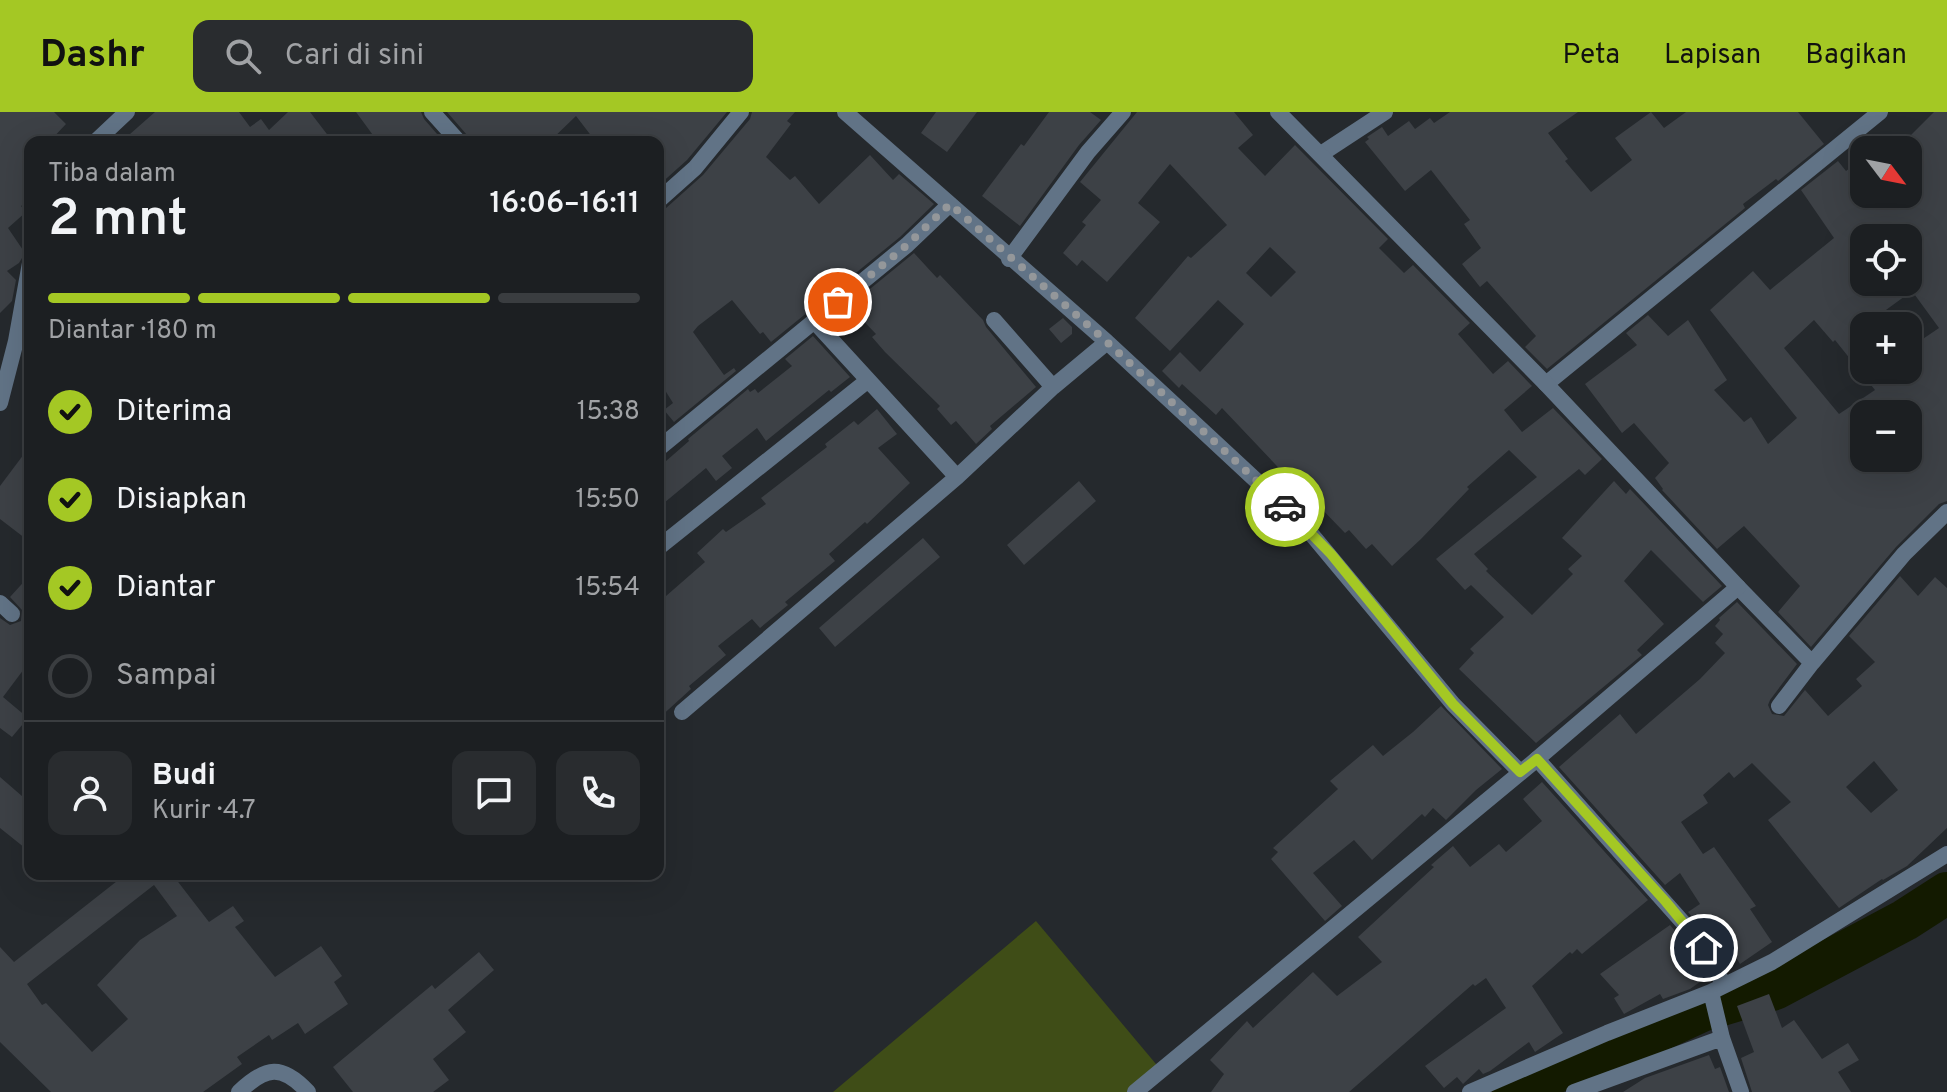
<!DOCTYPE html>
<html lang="id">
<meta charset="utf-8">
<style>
body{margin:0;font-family:Overpass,sans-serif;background:#292c2f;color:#f1f3f6;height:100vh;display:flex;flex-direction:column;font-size:30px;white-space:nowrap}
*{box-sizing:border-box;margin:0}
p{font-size:26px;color:#a0a2a5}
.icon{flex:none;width:44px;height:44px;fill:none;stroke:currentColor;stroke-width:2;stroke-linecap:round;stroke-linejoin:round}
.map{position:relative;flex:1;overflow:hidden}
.panel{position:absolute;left:24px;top:24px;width:640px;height:744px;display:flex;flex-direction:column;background:#1c1f22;border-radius:16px;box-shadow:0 8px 32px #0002,0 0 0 2px #3a3d40}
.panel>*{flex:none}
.needle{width:52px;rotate:122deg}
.buttons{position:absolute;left:1850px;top:24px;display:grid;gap:16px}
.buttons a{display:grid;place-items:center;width:72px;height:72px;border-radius:16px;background:#1c1f22;box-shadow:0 8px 32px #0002,0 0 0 2px #3a3d40;font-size:40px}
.pin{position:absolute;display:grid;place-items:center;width:68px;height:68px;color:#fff;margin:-34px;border:4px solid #fff;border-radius:50%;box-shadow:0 2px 8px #0007}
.courier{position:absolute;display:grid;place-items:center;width:80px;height:80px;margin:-40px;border:6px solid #a4c824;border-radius:50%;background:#fff;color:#222;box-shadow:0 2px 10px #0007}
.summary em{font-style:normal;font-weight:600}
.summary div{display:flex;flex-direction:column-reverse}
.summary{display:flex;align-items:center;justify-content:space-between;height:136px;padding:0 24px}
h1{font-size:52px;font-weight:600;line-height:60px}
.bar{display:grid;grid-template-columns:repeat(4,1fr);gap:12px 8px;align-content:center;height:96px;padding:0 24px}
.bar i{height:10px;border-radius:6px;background:#3a3d40}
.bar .on{background:#a4c824}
.bar p{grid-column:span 4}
.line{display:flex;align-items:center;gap:20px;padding:0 24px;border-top:2px solid #3a3d40}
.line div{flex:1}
.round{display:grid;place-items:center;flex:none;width:84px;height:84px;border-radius:16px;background:#292c2f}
ol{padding:0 24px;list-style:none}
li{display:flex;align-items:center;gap:24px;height:88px}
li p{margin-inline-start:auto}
li .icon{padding:8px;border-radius:50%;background:#a4c824;color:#111;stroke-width:4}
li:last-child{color:#a0a2a5}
li i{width:44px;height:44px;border:4px solid #3a3d40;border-radius:50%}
header{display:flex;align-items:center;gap:48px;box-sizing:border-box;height:112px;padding:0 40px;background:#a4c824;color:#111}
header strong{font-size:38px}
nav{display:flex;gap:44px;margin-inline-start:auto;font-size:28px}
.search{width:560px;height:72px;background:#292c2f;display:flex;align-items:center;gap:20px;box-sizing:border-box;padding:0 28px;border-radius:16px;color:#a0a2a5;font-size:30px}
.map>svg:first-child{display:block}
.green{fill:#3f4d17}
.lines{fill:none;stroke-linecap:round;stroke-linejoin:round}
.river{stroke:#131a00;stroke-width:42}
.building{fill:#3d4146;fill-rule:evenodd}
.minor{stroke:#617386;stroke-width:16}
.tertiary{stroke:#617386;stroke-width:16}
.done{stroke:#94979a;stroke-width:8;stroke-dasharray:0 14.4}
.route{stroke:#a4c824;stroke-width:10}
</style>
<header>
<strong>Dashr</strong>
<div class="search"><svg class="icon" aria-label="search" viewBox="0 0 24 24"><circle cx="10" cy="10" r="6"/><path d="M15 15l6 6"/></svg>Cari di sini</div>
<nav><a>Peta</a><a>Lapisan</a><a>Bagikan</a></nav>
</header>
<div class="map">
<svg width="1947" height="980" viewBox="0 0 1947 980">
<rect width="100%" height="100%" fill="#25292d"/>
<path class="green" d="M1036,809L1161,958L1135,980H833Z"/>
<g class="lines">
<path class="river" d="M1513,980L1572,953L1626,934L1702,899L1775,877L1905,808L1947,781"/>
</g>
<path class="building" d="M0,0H54L66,12L49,30H30V88L21,94L26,100L8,116L25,141L19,151L7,159L16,168L12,189L0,201Z
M155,0H239L250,15L261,7L269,18L288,0H310L333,30H121Z
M356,0H421L424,7L444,30H378Z
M447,0H727L687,48L658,74V30H596L576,4L549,30H470L467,23Z
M752,0H795L787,9L791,12L766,45L790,68L795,64L819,92L870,43L893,68L899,62L934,92L900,125L771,230L763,220L760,222L732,188L698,214L693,220L724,263L734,256L736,259L674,310L664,298L673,291L658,267V100L665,97L703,63L750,7Z
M936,0H977L947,40L921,21Z
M1049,0H1090L1101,8L1079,33L1020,114L982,84L1021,32L1024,34Z
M1137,0H1234L1253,23L1238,36L1265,64L1295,33L1388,127L1379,136L1404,161L1413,153L1470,211L1458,222L1493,262L1508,249L1532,274L1504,298L1522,320L1553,296L1602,347L1585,363L1579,357L1474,442L1488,457L1486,459L1532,503L1573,462L1568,457L1582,444L1562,426L1614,369L1626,382L1630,377L1722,474L1703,490L1651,438L1624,469L1664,512L1637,538L1642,543L1536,631L1459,557L1474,541L1470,537L1504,505L1471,473L1465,478L1436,447L1537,365L1509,338L1467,375L1469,377L1421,427L1392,454L1372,432L1366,437L1349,418L1345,421L1313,388L1311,390L1222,296L1216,303L1182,272L1179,276L1162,259L1180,240L1200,260L1244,212L1218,188L1170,239L1135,206L1188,144L1191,146L1227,113L1170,52L1138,91L1160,110L1107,170L1082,148L1077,154L1063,141L1086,113L1082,110L1101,88L1080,70ZM1270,135L1296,160L1271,185L1246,161Z
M1450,0H1578L1548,21L1568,47L1565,49L1591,80L1632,48L1615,26L1651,0L1664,16L1686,0H1798L1824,32L1778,69L1776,67L1743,92L1745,96L1547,257L1525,235L1536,224L1487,169L1480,175L1462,152L1481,136L1464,112L1470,108L1431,58L1405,79L1365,30L1369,27L1367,25L1382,15L1388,24L1409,9L1415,17L1430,6L1434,11Z
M1934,0H1947V389L1939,392L1896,435L1811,535L1778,500L1800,474L1744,414L1717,437L1662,378L1663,377L1655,366L1669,351L1634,311L1622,321L1585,272L1637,233L1626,221L1648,203L1668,224L1688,208L1727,268L1714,278L1744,310L1751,305L1768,332L1797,306L1710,198L1753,159L1770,178L1834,126L1801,78L1838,49L1846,59L1864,45V82H1908V26ZM1864,126H1908V170H1864ZM1912,179L1939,216L1908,237V258H1864V214ZM1814,208L1833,230L1835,228L1875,278L1839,302L1784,236ZM1864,302H1908V346H1864Z
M914,141L937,166L940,163L983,208L986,215L1036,275L990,314L992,317L976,332L956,309L951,313L937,297L940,294L885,240L872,225L876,222L849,194Z
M1063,206L1072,215V222L1061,231L1049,217Z
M813,224L850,265L831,280L829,278L766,329L757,316L722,344L732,356L716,369L706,356L658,396V356L689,329L688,327L748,277L750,280L755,277L758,281L792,254L785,247Z
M877,297L897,322L878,336L910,371L867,412L865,410L829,442L835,449L785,490L788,493L760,516L752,507L718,534L726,543L689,574L691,577L658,607V491L705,450L697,441L723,417L726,420L766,392L761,386L827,335L825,332L854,309L858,313Z
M30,334V430L0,407V374Z
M1079,369L1096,389L1024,453L1007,433Z
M923,426L940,445L835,535L819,516Z
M30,463V549L3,585L28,606L12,625L0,616V506L10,513L21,509L22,498L10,485Z
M1900,464L1918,484L1935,465L1947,476V716L1907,754L1883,768L1882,767L1839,796L1768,708L1791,690L1752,651L1734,666L1729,660L1703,683L1708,691L1681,710L1703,742L1714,735L1756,794L1750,797L1772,830L1740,852L1737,847L1726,854L1713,829L1688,800L1700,792L1680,761L1665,773L1559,655L1620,602L1636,622L1700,567L1725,541L1715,531L1723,522L1715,514L1720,508L1719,506L1737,490L1797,552L1770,588L1768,593L1772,602L1784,604L1805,578L1828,604L1862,574L1856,567L1875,550L1849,524ZM1874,649L1898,678L1871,701L1846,675Z
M1441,594L1502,657L1476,678L1446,708L1433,696L1425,705L1422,702L1372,748L1354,728L1313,761L1342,794L1325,809L1271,747L1278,740L1273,736L1338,677L1330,669L1373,633L1383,644L1413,620Z
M0,665L30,691V740L0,716Z
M1542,670L1648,788L1582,842L1577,837L1572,842L1570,840L1532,874L1563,921L1535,940L1529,930L1490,959L1483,962L1479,957L1463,972L1457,965L1444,976L1425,954L1506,896L1486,866L1475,874L1473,872L1349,980H1211L1224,962L1210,948L1247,909L1253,916L1313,860L1337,884L1382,850L1358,825L1434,755L1431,753L1453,734L1470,755L1499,732L1506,740L1542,709L1523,687Z
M126,762H172L209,810L233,794L244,809L235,815L275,865L321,834L342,864L334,870L348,892L305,922L298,911L272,928L269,923L237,945L242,952L203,980H51L0,930V835L14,850ZM154,773L177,804L140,828L97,873L128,907L92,940L46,891L42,893L27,872Z
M1670,813L1695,842L1707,865L1690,877L1663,887L1660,882L1624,902L1614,886L1619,883L1600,862Z
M479,840L494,858L448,898L466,920L433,947L449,968L433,980H353L333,955L432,873L435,877Z
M1769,882L1782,916L1794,908L1822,947L1848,931L1859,948L1838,960L1851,980H1752L1741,946L1754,940L1737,894Z
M1709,943L1715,957L1720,955L1729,980H1623L1645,966Z"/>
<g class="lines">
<path class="minor" d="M432,0L459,30
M845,0L1107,230L1303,412L1453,592L1520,660
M95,30L127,0
M1321,42L1385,0
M658,89L695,56L741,0
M1009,147L1088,40L1123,0
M994,208L1053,275
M815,210L957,365
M1546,272L1880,0
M0,291L16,229L30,151
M658,337L907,133L950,92
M658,436L867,269
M1738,475L1812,551L1779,594
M0,491L12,502
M1812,551L1904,442L1947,400
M682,600L957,365L1053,275L1107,230
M1537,647L1687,815L1704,836L1724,873
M1711,880L1722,926L1741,980
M239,980C266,954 282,952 308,980
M1470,980L1607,921L1711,880L1772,850L1947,742
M1574,980L1722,926"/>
<path class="tertiary" d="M1135,980L1537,647L1738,475L1546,272L1278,0"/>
</g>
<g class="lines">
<path class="done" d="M838,190L907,133L950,92L1107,230L1285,395"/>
<path class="route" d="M1285,395L1331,442L1453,592L1520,660L1537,647L1666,790L1704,836"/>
</g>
</svg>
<div class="buttons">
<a><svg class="needle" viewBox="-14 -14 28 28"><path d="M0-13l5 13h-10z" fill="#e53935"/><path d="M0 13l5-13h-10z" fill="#a0a2a5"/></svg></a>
<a><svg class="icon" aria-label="locate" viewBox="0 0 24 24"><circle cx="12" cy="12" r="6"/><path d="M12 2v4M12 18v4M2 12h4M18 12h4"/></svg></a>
<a>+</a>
<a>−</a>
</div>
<div class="pin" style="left:838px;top:190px;background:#ea580c"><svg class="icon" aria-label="bag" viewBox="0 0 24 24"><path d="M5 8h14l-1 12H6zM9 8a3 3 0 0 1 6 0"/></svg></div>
<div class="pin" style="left:1704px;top:836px;background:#1f2937"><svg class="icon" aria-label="home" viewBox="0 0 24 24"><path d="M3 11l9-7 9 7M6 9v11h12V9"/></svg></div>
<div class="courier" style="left:1285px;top:395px"><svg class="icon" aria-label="car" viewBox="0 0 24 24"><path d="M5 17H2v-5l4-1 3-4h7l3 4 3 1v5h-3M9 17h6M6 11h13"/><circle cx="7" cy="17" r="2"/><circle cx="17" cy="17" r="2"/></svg></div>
<section class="panel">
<div class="summary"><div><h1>2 mnt</h1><p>Tiba dalam</p></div><em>16:06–16:11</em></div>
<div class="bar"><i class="on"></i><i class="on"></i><i class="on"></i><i></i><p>Diantar · 180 m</p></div>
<ol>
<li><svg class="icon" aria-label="check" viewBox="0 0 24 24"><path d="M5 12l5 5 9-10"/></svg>Diterima<p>15:38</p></li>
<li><svg class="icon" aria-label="check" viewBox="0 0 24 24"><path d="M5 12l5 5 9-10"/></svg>Disiapkan<p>15:50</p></li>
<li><svg class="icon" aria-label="check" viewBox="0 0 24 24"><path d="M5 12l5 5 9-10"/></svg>Diantar<p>15:54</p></li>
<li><i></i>Sampai</li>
</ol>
<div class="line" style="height:144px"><a class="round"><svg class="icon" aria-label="person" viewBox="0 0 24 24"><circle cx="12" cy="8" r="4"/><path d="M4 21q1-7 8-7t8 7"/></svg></a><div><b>Budi</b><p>Kurir · 4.7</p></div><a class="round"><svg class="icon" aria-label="chat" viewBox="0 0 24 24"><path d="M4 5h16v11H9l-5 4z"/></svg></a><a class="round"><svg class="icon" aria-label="phone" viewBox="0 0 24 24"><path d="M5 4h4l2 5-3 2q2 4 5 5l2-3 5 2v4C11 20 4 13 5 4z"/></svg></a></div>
</section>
</div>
